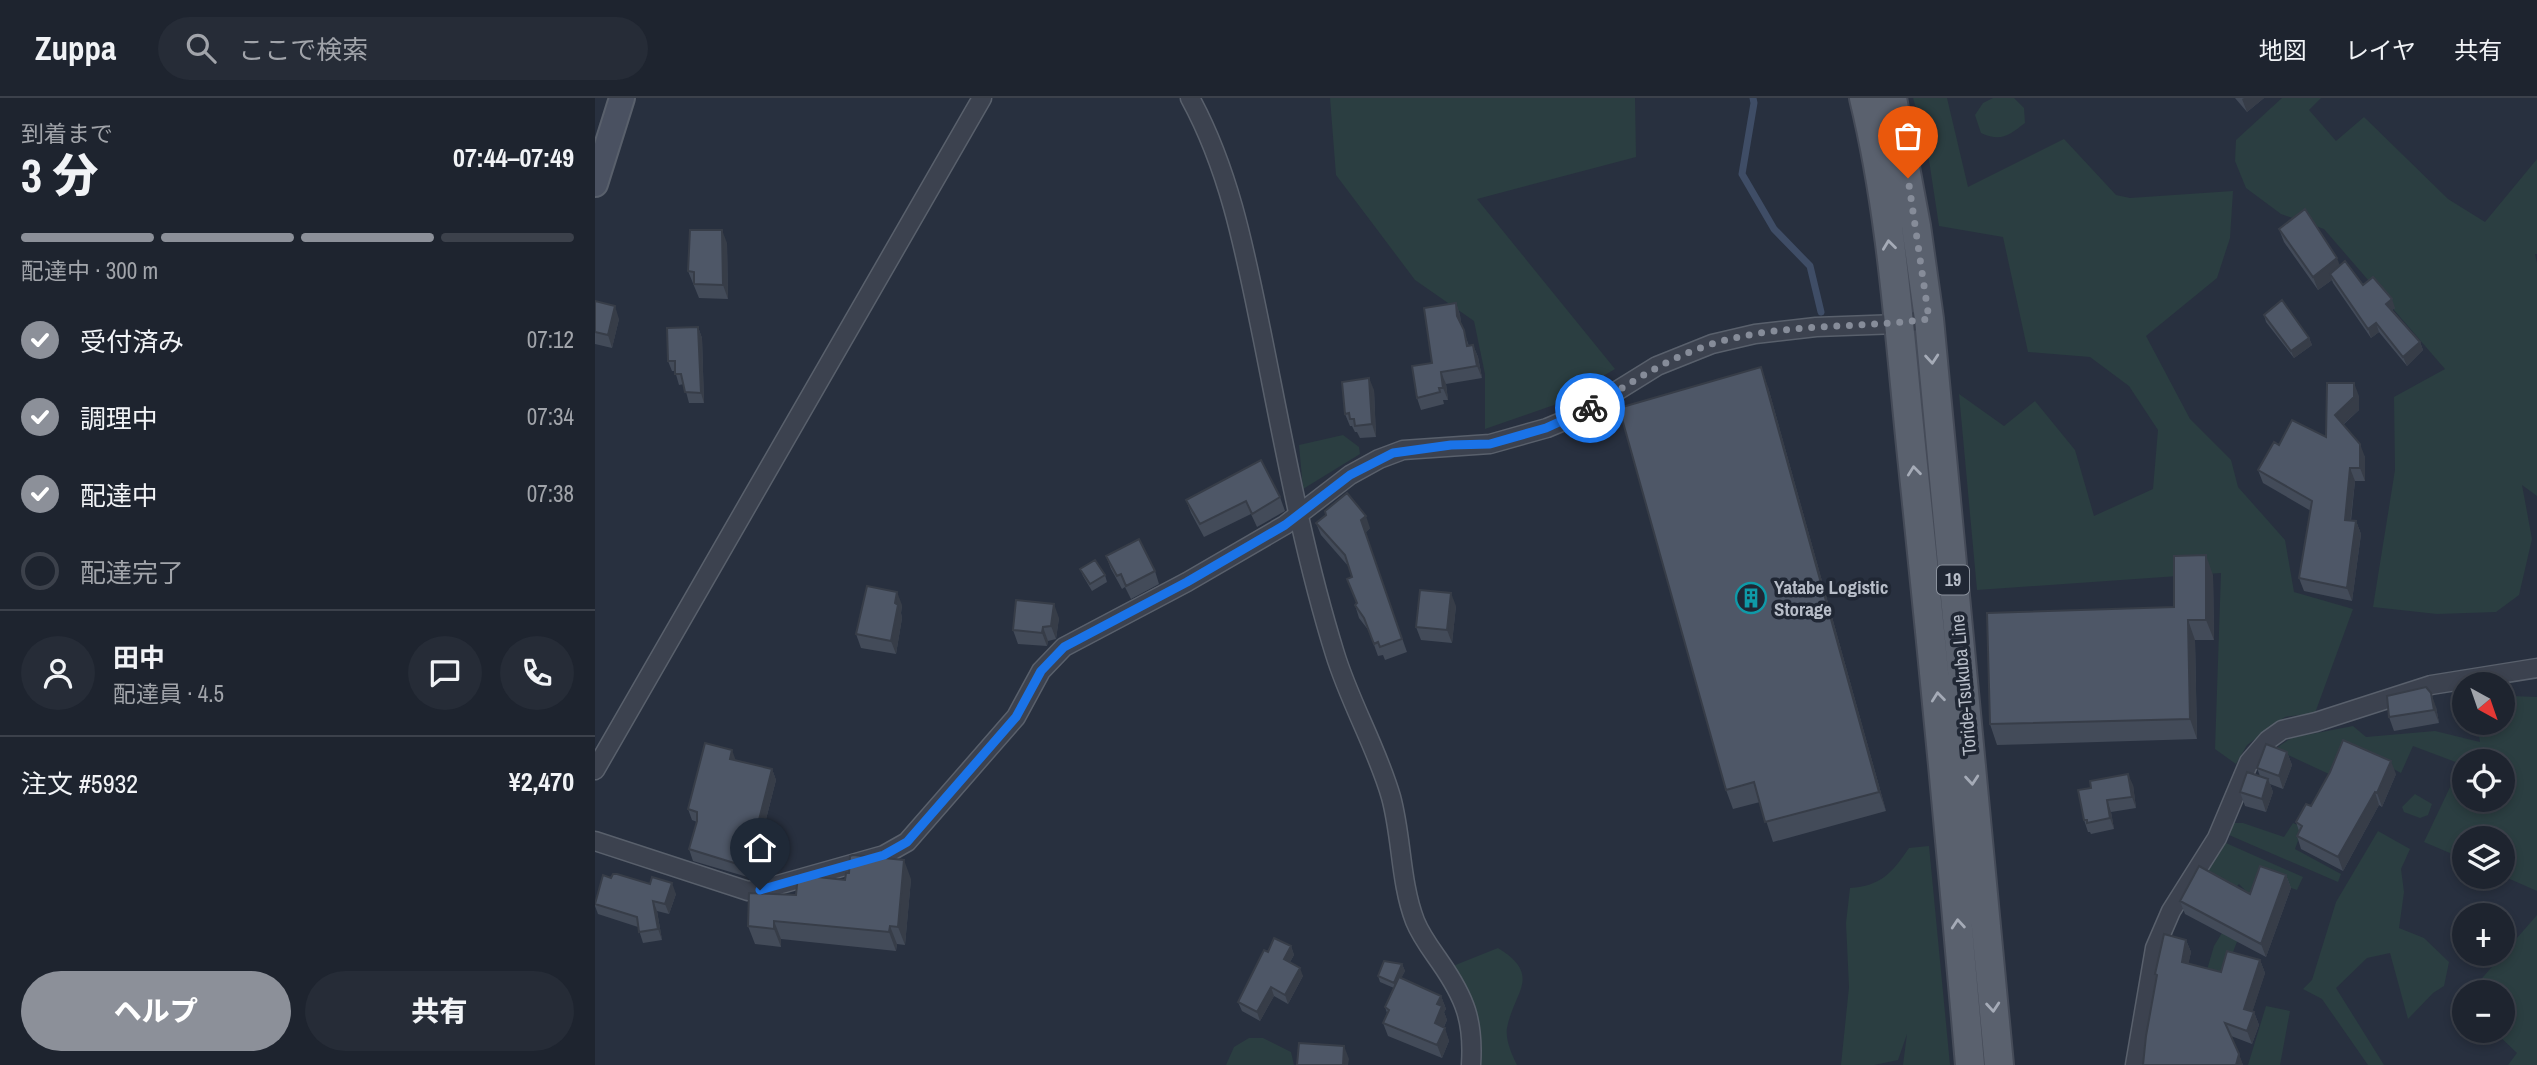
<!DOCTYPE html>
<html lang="ja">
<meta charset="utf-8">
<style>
body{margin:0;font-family:"Archivo Narrow","Noto Sans JP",sans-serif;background:#262c37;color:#f1f3f6;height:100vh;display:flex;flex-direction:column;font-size:26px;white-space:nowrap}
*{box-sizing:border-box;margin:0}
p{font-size:23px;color:#a1a4aa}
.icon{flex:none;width:38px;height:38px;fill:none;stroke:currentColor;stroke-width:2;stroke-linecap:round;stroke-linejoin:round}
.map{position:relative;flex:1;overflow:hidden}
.panel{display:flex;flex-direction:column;background:#1e242f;width:595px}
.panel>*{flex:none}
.needle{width:46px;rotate:140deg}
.fabs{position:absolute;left:1857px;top:574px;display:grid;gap:14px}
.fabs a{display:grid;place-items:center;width:63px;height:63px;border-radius:50%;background:#1e242f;box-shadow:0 4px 10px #0003,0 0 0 2px #3c414b;font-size:35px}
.pin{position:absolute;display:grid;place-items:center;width:60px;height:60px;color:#fff;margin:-72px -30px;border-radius:50% 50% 50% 0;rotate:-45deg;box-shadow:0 0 7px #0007}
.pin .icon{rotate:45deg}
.courier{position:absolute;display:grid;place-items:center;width:70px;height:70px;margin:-35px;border:5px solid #1a73e8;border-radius:50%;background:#fff;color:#222;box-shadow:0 2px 9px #0007}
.summary em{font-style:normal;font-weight:800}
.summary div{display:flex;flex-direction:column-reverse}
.summary{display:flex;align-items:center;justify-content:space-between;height:119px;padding:0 21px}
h1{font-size:46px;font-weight:800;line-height:52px}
.bar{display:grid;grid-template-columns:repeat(4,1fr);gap:10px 7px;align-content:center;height:84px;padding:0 21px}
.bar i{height:9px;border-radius:5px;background:#3c414b}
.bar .selected{background:#8c9099}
.bar p{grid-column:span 4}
.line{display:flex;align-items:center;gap:18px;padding:0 21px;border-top:2px solid #3c414b}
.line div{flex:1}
.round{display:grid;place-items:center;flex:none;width:74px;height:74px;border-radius:37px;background:#262c37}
ol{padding:0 21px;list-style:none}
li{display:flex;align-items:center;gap:21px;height:77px}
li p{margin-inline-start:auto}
li .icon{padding:7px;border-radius:50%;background:#8c9099;color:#fff;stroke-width:4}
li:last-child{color:#a1a4aa}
li i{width:38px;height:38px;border:4px solid #3c414b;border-radius:50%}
.button{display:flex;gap:14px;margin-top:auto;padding:14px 21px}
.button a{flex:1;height:80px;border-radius:42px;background:#8c9099;color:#fff;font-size:28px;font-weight:800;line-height:80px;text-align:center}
.button a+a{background:#262c37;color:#f1f3f6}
header{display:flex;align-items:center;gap:42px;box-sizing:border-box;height:98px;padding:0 35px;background:#1e242f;border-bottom:2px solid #3c414b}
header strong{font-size:33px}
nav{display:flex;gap:38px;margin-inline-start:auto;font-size:24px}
.search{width:490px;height:63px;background:#262c37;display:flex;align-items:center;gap:18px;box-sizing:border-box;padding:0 24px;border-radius:38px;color:#a1a4aa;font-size:26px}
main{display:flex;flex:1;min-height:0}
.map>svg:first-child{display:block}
.green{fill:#2b3e41;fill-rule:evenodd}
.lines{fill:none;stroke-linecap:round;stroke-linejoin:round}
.stream{stroke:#3f4d66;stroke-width:7}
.street-casing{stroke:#59606c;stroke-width:21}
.secondary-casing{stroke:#59606c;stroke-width:28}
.primary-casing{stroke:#454b58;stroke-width:32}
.street{stroke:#3c424f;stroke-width:18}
.secondary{stroke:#4a5161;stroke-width:24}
.primary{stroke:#5a616e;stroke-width:28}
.wall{fill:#434b59}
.shaded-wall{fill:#373d48}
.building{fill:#4e5767;stroke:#373d48;stroke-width:2}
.oneway{stroke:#a5abb7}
.done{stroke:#868c99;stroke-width:7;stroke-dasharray:0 12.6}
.route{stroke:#1a73e8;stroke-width:9}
.labels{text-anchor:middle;stroke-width:7;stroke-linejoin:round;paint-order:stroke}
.shield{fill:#202734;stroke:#8a919c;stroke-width:2}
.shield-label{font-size:18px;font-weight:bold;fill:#b8bec9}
.poi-label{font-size:19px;font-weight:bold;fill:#b8bec9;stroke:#202734;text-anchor:start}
.street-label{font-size:19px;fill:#b8bec9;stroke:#202734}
</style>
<header>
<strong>Zuppa</strong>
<div class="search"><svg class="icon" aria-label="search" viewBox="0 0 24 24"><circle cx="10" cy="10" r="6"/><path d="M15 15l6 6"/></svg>ここで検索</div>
<nav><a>地図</a><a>レイヤ</a><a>共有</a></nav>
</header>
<main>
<section class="panel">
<div class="summary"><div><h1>3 分</h1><p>到着まで</p></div><em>07:44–07:49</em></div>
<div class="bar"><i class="selected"></i><i class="selected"></i><i class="selected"></i><i></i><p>配達中 · 300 m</p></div>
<ol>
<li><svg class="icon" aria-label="check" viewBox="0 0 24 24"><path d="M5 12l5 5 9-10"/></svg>受付済み<p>07:12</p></li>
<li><svg class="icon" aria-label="check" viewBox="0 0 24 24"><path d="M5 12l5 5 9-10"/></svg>調理中<p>07:34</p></li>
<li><svg class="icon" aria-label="check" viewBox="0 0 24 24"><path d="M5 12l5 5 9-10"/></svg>配達中<p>07:38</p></li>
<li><i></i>配達完了</li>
</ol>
<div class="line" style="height:126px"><a class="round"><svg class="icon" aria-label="person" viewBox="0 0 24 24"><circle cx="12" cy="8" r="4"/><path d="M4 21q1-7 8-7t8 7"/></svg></a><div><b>田中</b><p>配達員 · 4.5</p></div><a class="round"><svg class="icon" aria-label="chat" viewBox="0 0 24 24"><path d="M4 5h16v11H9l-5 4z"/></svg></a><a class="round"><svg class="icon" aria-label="phone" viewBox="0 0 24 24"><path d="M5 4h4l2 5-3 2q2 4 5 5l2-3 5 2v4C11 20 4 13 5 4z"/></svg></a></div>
<div class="line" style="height:91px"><div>注文 #5932</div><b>¥2,470</b></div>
<div class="button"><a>ヘルプ</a><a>共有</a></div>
</section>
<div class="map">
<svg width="1942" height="967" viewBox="0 0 1942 967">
<rect width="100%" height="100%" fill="#28303f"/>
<path class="green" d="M735,0H1040L1041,59L882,101L1020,271L959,307L890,331V276L879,223L820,182L741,77Z
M1318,0H1352L1373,89L1469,41L1521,97L1535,100L1638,93L1635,140L1622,180L1551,238L1595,321L1636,362L1643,389L1690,442L1699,494L1758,511L1720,615L1690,619L1652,647L1641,666L1620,651L1626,475L1382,492L1364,296L1409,328L1440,303L1480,352L1499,418L1558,391L1563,332L1534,288L1495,259L1433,254L1408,139L1344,128L1332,49Z
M1398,0H1419L1429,10L1430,25C1413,38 1406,44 1386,35L1380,17L1388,5Z
M1687,0H1726L1714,12L1741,43L1769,19L1853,101L1890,124L1942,61V156H1940L1942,165V398L1927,387L1937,441L1924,497L1901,514L1842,516L1778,509L1800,372L1799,299L1850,271L1729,131L1686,116L1651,90L1640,63L1641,42Z
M748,337L764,349L765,356L708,391L704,347Z
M1916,598L1942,599V793L1908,778V740H1869V761L1829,744L1866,666L1818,648L1806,675L1750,645L1734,676L1680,651L1696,640L1758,628L1771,639L1840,633L1885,644L1882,625H1908V600ZM1869,663H1908V702H1869Z
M1820,696L1837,706L1833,717L1825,720L1809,714L1807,709Z
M1637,725H1648L1689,739L1698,725L1708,729L1700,751L1746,776L1743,784L1634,737Z
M1783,733L1815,751L1806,771L1809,794L1804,830L1829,840L1854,864L1849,888L1838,895L1813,921L1795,855L1772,860L1741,890L1789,967H1773L1727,901L1708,891L1717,882L1741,804Z
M1631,745L1708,779L1702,792L1666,780L1629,878L1612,872L1619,848L1652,794L1644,786L1635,796L1608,778Z
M1334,748L1355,967H1308L1312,936L1303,962L1279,967H1246L1254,889L1251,825L1255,790C1286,788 1297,775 1314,750Z
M1942,817V967H1913L1922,955L1899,933H1908V894H1875Z
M903,850C948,878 919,893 912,930C910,941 917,957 922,967H883C883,924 884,905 858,868Z
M1671,908L1695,913L1685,967H1653Z
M654,940H668L696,954L699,967H631L639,949Z"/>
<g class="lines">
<path class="stream" d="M1158,0L1159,5L1147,76L1179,131L1215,168L1226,214"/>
<g class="street-casing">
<path id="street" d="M595,0C636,75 651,159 668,242C689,347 708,453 740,556C755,605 782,650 796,699C807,739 805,784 820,823C826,838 836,851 845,864C870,900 879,923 876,967
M0,672L387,0
M0,743L153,793L179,788L289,757L312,744L421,619L446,573L469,549L592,484L690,427L755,377L784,361L808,352L895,346L952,330L983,317L1062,268L1117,246L1160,236L1221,229L1303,226L1334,221
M1540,967L1560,850L1576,813L1622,740L1654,664L1673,642L1687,632L1721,624L1836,587L1942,570"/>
</g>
<g class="secondary-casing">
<path id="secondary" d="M0,86L27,0"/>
</g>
<g class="primary-casing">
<path id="primary" d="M1269,0C1298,119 1305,245 1318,367C1339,567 1358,767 1375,967
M1297,0L1321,128L1334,221L1404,967"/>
</g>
<use href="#street" class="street"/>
<use href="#secondary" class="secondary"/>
<use href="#primary" class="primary"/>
</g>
<path class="wall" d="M1640,0H1669L1652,14Z
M1684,131L1745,168L1800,210L1797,212L1825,244L1828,252L1812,268L1784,234L1776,240L1738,185L1737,182L1723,192L1689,144Z
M132,145L133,201L104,200L93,173Z
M0,203L24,221L17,250L0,246Z
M861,205L865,217L866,225L874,248L878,247L883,259L887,280L851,286L853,302H848L849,306L826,312L822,300L837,265Z
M1669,217L1714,240L1717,247L1699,260L1671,224Z
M103,229L107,240L109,305H94L89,286L84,287L80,273H77L73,263Z
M1173,289L1291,713L1178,744L1165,704L1138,711L1131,692Z
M779,292L781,339L765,340L762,334H760L757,328H755L750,316Z
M1764,298V312L1748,327L1770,359V383H1760L1756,423H1761L1766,436L1757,503L1709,493L1704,480L1716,413L1668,385L1663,372L1684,347L1731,339Z
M685,399L690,413L662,429L656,416L609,439L596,415L591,402Z
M721,425L775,430L770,435L812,554L790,562L788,557L783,558L774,533L764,520L760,507L761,505L757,479L754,469L726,437Z
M511,458L560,473L564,486L536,501L530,489L527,491L516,471Z
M485,471L510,477L512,484L497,493L488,478Z
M1618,477L1619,542H1600L1602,641L1402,647L1395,626L1579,509Z
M307,507L306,515L307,520L301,556L266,550L261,536Z
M861,508L857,545L826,542L821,529Z
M464,520L461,541L453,543L452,548L423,546L418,532Z
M1841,609L1844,625L1799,633L1794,619Z
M1692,654L1697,667L1688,691L1675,686L1678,694L1671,714L1650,708L1645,694L1665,678L1662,670Z
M140,662L177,671L181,682L156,780L98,763L94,751L102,724L97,722L93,711Z
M1801,676L1787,709L1784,707L1748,773L1706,751L1702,738L1704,733L1701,724L1716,708Z
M1538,687L1541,710L1516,714L1519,731L1496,736L1495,734H1493L1489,722L1483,692Z
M1691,777L1696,790L1671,859L1590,816L1585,803L1655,796Z
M16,780L81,796L74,816L62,813L67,842L48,845L43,829L3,816L0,808V804Z
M316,781L310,847L302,846L301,853L186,841V849L160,846L153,828L201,797L250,782Z
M1591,842L1596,854L1593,866L1626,874L1665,862L1670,875L1657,914H1659L1664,927L1657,946L1636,938L1648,967H1548L1562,880L1560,876Z
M696,848L699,857L695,864L708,878L693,906L679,898L665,923L647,913L643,904L673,854Z
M807,866L810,873L806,880L846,898L851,911L849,914L852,922L849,929L854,943L847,960L793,938L788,925L792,915L790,909L799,890L785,884L783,878Z"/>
<path class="shaded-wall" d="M1649,0H1669L1652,14L1647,1Z
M127,132L132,145L133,201L128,187Z
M1742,160L1747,173L1735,176L1737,182L1723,192L1718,179Z
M1797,201L1800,210L1794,214L1791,206Z
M861,205L865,217L866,230L862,218Z
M20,208L24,221L17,250L13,237Z
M1781,225L1784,234L1776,240L1773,231Z
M103,229L107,240L109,305L106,295Z
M1714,240L1717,247L1699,260L1696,253Z
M1825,244L1828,252L1812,268L1808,259Z
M878,247L883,259L887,280L882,268Z
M1166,269L1173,289L1291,713L1284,694Z
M846,274L851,286L853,302L848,290Z
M774,280L779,292L781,339L777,326Z
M1759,285L1764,298V312L1744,330L1740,317Z
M1765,346L1770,359V383L1765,370Z
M1755,370L1760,383L1754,435L1750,422Z
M771,418L775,430L770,435L812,554L766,422Z
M1761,423L1766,436L1757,503L1752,490Z
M1611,457L1618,477L1619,542L1611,522Z
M302,494L307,507L306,515L307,520L301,556L296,543Z
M856,495L861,508L857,545L852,532Z
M459,506L464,520L461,541L456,528Z
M1593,522L1600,542L1602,641L1595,621Z
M448,529L453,543L452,548L447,535Z
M1836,595L1841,609L1844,625L1839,612Z
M137,652L141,663L135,661Z
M1692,654L1697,667L1688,691L1684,678Z
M1796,663L1801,676L1787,709L1782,695Z
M177,671L181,682L156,780L152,769Z
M1533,676L1538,687L1541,710L1537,699Z
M1673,681L1678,694L1671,714L1667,701Z
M1780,694L1784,707L1748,773L1743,759Z
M1512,702L1516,714L1519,731L1515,720Z
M309,762L316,781L310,847L303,829Z
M1691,777L1696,790L1671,859L1666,846Z
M77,785L81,796L74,816L70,806Z
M58,803L62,813L67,842L63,831Z
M179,823L186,841V849L179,831Z
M295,828L302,846L301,853L294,834Z
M1591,842L1596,854L1591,877L1587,864Z
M696,848L699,857L692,869L689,861Z
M1665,862L1670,875L1654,924L1649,911Z
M807,866L810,873L801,891L799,885Z
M705,870L708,878L693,906L690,897Z
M676,889L679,898L665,923L662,914Z
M846,898L851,911L849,914L852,922L844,939L840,925L842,906Z
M1659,914L1664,927L1657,946L1652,933Z
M850,930L854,943L847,960L842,947Z
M749,948L754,961L753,967H748Z
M1644,956L1648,967H1641Z"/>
<path class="building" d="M1710,111L1742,160L1718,179L1684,131Z
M95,132H127L128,187L99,186V174L93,173Z
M1750,163L1768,187L1778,179L1797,201L1791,206L1825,244L1808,259L1781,225L1773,231L1735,176Z
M1687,202L1714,240L1696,253L1669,217Z
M0,203L20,208L13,237L0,234Z
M861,205L862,218L869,232L872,248L878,247L882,268L846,274L848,290H844L845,294L822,300L817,268L837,265L829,210Z
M103,229L106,295L90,294L86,276H80V263H73L72,230Z
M1166,269L1284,694L1170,724L1159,684L1131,692L1024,310Z
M774,280L777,326L760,328L759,321H755L754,315L750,316L747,284Z
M1732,285H1759V299L1740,317L1765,346V370H1755L1750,422L1761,423L1752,490L1704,480L1717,403L1663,372L1679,344L1684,347L1697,322L1731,339Z
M666,362L685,399L657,416L651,403L605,426L591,402Z
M752,395L771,418L766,422L807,541L785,549L783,544L779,546L769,520L760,507L762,505L752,481L757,479L750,457L721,425L731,417L730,413Z
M544,441L560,473L531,488L526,476L522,478L511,458Z
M1611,457V522H1593L1595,621L1395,626L1392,515L1579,509V458Z
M500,462L510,477L495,486L485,471Z
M272,488L302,494L300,505L303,507L296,543L261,536Z
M825,492L856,495L852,532L821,529Z
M421,502L459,506L456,528L448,529L447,535L418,532Z
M1831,589L1836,595L1839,612L1794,619L1792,598Z
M1748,642L1796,663L1782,695L1780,694L1743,759L1702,738L1707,728L1701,724L1711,706L1716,708L1735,674Z
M110,645L137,652L135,661L177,671L152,769L94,751L102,723V714L93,711Z
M1671,646L1692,654L1684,678L1662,670Z
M1652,674L1673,681L1667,701L1645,694Z
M1533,676L1537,699L1512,702L1515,720L1492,725V722H1489L1483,692L1496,690L1495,683Z
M258,757L309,762L303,829L295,828L294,834L179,823V831L153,828L154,795L201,797L203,777L250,782L251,775H254L255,758Z
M1604,768L1655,796L1665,768L1691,777L1666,846L1585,803Z
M18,776H22L55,786L57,779L77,785L70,806L58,803L63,831L44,834L42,819L0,806L8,777L16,780Z
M1569,836L1591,842L1587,864L1626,874L1632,853L1665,862L1649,911L1659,914L1652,933L1630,925L1644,956L1641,967H1548L1551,938L1562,877L1560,876Z
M679,840L696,848L689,861L705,870L690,897L676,889L662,914L643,904L669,852L673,854Z
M789,863L807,866L799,885L783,878Z
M804,879L846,898L842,906L847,908L840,925L850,930L842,947L788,925L794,912L790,909Z
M704,945L749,948L748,967H702Z"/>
<defs><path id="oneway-chevron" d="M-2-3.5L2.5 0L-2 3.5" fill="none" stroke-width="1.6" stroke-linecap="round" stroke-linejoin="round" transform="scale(1.75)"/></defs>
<g class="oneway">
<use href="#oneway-chevron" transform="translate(1294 147) rotate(-97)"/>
<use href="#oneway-chevron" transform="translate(1337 261) rotate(85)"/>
<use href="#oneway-chevron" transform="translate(1319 373) rotate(-96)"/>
<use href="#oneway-chevron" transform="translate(1343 599) rotate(-96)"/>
<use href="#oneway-chevron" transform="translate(1377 682) rotate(85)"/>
<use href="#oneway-chevron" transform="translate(1363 826) rotate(-95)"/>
<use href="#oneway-chevron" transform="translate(1398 909) rotate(85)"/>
</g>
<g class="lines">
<path class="done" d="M995,310C1034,286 1072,260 1117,246C1187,224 1262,231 1334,221L1313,80"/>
<path class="route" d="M165,792L289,757L312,744L421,619L446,573L469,549L592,484L690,427L755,377L798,355L856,347L895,346L951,330L995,310"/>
</g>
<defs>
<g id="building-ring" transform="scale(1.575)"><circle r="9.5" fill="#202734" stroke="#0f9aa8" stroke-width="1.5"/><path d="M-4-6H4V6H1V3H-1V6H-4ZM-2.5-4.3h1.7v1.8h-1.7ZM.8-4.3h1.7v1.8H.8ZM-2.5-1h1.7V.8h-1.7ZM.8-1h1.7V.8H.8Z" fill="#0f9aa8"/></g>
</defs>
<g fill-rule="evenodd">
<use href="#building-ring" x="1156" y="500"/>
</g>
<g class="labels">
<rect class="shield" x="1342" y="467.5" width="32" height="29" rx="5"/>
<g class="shield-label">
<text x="1358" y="488">19</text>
</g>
<g class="poi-label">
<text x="1179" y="496">Yatabe Logistic<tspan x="1179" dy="22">Storage</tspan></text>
</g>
<g class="street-label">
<text transform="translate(1368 587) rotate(-95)" y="7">Toride-Tsukuba Line</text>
</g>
</g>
</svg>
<div class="fabs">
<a><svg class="needle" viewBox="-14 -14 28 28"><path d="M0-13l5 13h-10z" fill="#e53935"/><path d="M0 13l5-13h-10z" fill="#a1a4aa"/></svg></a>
<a><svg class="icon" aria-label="locate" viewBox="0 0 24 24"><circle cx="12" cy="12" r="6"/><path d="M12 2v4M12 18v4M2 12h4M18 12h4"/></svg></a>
<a><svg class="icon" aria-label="layers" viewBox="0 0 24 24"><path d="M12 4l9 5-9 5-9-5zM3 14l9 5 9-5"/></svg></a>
<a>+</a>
<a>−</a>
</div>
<div class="pin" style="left:1313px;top:80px;background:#ea580c"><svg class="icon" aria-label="bag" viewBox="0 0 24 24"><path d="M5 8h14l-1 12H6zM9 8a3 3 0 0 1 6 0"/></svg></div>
<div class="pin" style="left:165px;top:792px;background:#1f2937"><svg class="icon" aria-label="home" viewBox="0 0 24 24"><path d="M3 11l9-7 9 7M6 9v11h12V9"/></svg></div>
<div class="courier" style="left:995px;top:310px"><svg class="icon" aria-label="bike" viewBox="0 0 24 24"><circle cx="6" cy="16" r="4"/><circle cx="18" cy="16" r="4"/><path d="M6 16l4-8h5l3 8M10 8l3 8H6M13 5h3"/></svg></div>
</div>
</main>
